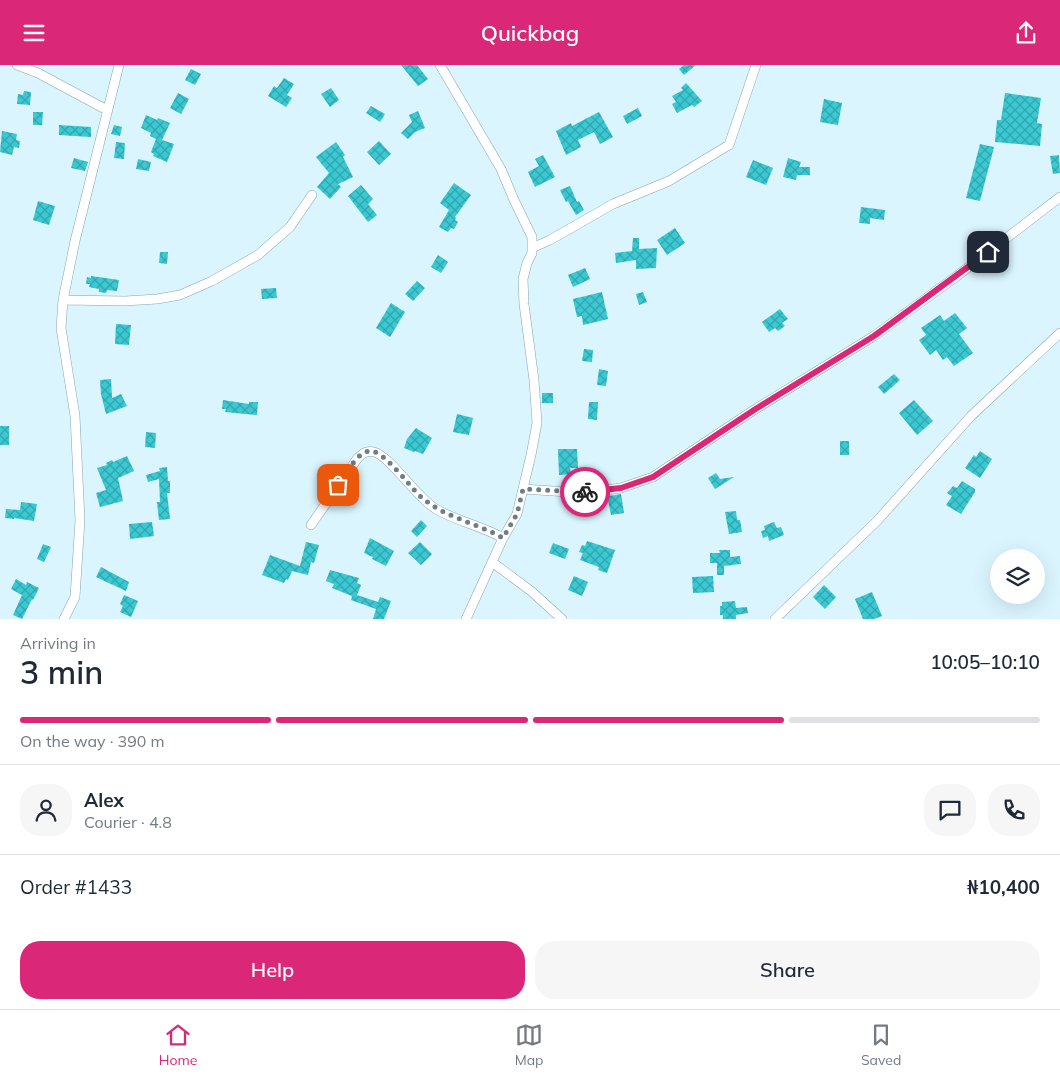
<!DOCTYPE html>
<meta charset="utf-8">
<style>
body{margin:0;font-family:Mulish,sans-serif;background:#f6f6f7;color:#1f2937;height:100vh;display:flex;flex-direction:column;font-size:19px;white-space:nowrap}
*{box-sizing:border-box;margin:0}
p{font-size:16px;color:#747a83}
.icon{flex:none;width:28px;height:28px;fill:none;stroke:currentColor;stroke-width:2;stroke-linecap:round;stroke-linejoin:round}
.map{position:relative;height:554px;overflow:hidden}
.details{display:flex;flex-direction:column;background:#fff;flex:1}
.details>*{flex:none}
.fabs{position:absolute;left:990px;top:484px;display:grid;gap:10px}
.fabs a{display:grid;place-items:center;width:55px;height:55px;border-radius:50%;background:#fff;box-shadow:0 5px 20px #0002;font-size:25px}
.pin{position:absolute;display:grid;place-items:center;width:42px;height:42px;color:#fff;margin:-21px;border-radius:10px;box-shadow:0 2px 8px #0006}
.courier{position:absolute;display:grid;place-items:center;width:50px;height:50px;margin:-25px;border:4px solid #db2777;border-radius:50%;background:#fff;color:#222;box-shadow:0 1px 6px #0007}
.overview em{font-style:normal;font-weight:600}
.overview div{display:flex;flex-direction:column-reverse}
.overview{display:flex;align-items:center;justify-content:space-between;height:85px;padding:0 20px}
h1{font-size:32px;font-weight:600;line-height:38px}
.bar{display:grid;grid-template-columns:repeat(4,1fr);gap:8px 5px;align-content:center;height:60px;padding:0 20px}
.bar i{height:6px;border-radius:4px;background:#e0e1e3}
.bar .on{background:#db2777}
.bar p{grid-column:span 4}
.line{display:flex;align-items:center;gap:12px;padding:0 20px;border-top:1px solid #e0e1e3}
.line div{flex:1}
.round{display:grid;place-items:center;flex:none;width:52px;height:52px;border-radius:20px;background:#f6f6f7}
.primary-button{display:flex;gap:10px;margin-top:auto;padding:10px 20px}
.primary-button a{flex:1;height:58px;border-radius:20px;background:#db2777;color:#fff;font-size:20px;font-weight:600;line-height:58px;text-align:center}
.primary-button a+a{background:#f6f6f7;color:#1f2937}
header{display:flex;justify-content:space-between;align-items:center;height:65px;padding:0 20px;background:#db2777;color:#fff;font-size:22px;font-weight:600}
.menu{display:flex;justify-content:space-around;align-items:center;height:70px;border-top:1px solid #e0e1e3;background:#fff;font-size:14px;color:#747a83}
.menu a{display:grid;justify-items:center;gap:2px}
.menu .on{color:#db2777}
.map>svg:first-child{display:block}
.building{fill:url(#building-cross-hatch)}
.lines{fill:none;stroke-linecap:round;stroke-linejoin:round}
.minor-casing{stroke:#8aa3ab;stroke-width:10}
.minor{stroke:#fff;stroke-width:9}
.done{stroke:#6e7e84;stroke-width:5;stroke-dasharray:0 9}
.route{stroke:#db2777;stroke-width:6}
</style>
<header><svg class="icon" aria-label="menu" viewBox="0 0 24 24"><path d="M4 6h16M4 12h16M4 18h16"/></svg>Quickbag<svg class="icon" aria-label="share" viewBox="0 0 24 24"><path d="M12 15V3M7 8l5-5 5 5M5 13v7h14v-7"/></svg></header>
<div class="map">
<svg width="1060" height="554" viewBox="0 0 1060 554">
<defs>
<pattern id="building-cross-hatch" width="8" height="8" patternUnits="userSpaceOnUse" patternTransform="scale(1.25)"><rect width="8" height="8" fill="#3ac9d3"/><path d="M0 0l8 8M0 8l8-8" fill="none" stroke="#32a5ad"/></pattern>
</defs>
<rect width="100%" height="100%" fill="#dbf5fe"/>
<path class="building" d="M401,0H417L428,14L418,21Z
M684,0H696L684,10L679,4Z
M191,4L201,9L195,20L185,15Z
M284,13L294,19L287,30L292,33L286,42L268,31L274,21L277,23Z
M686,18L702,36L694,42L692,40L677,48L672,39L676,37L672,31L683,25L681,23Z
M331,23L339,35L330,42L321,29Z
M24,26L31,27L30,40L17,39L18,29L23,30Z
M178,28L189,34L181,49L170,43Z
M1005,28L1041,33L1037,58L1042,59L1040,81L995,77L997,55H1001Z
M824,34L842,38L838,60L820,57Z
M371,41L385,49L380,57L366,48Z
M638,43L642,51L627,59L623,51Z
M418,46L425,63L415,67L408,74L401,68L412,57L409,50Z
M33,47H43L42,60H33Z
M599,47L613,72L600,79L594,67L578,75L581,82L566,90L556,66L571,58L572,61Z
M146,50L157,55L158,53L170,58L162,75L174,79L167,97L153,91L154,89L151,87L156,74L150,71L151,68L141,63Z
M59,60L91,62V72L59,70Z
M114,60L122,62L120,71L111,69Z
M2,66L17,69L16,75L20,76L19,83L14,82L12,90L0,87Z
M379,76L391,89L379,100L367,87Z
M116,77L125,78L124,94L114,93Z
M336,77L345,90L343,92L353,112L338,119L341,122L330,134L317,122L329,108L316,92Z
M980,79L994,82L980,136L966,133Z
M543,90L555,112L535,122L528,107L539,101L535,94Z
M1059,90L1060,108L1053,109L1050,91Z
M74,93L88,97L85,106L71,103Z
M788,93L801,97L799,102H810V110H797L796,115L783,112Z
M138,94L151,97L149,106L136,104Z
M753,95L773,103L766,120L746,112Z
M454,118L471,130L455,152L456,153L455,155L458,157L454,164L451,163L448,167L439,162L449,145L440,138Z
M361,120L373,134L368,139L377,150L368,157L348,131Z
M570,121L577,137L579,136L584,145L576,150L568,136L566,137L560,125Z
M38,136L55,141L49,160L33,155Z
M861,142L885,145L884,155L870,153V159L859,158Z
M675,163L685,178L667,190L657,175Z
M633,173H639V184L657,183L656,203L636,204V195L616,198L615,188L632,186Z
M160,187H168L167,199L159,198Z
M438,190L448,197L441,208L431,202Z
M585,203L590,214L573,222L568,210Z
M91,211L119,215L117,226L107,225L106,228L99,227V224L89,222L90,219H86L87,212L91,213Z
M417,216L425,223L413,236L405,229Z
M276,223L277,233L262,234L261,224Z
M602,227L608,254L583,260L582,251L577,252L573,234Z
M643,227L647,237L639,240L636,229Z
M391,238L405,247L390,272L376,263Z
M780,244L788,254L782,258L785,261L778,266L775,263L769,267L762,257Z
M955,248L967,263L959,269L973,288L954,301L947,292L943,295L936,285L930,290L919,275L926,270L921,263L940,250L944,256Z
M116,259L131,260L129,280L115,279Z
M584,284L593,285L592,297L582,296Z
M599,304L608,306L606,321L597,320Z
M894,309L900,315L884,329L878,322Z
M111,314L112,333L121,329L127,341L106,349L101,329L100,315Z
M542,328H553V338H542Z
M223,335L249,339V337H258L257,350L225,347L226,344H222Z
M914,335L933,356L917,370L899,348Z
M589,337H598L597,355L588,354Z
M457,349L473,353L469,370L453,367Z
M0,361H9V380H0Z
M416,363L432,373L423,389L415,386L414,387L404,383L407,374Z
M146,367L156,368L155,383L145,382Z
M840,376H849V390H840Z
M558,384H577L578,403H570L571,409L559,410Z
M980,386L992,394L980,413L965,403L974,390L976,392Z
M127,391L134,406L118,413L123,436L100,442L96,428L106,425L97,403L107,400L106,398L112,395L113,397Z
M167,402L168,416H170V428H167L170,454L159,455L157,437H160L159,414L148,417L146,410L160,406L159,403Z
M716,408L720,414L734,412L715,424L708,413Z
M962,416L975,424V427L961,449L946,440L952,431L947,428L953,421L957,423Z
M621,429L624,448L611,450L608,435L604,436L603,432Z
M21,437L37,439L34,456L14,453V454L5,453L6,444L20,445Z
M736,446L737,455H740L742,467L729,469L725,447Z
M421,455L427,461L417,472L411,466Z
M152,457L154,471L130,474L129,459Z
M774,457L777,463L781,462L784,470L769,476L768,471L763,473L761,466L765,465L764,461Z
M370,473L394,486L386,501L372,494L373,492L364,488Z
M587,476L615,485L607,508L598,505L599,502L580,495L583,488L579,487L582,480L585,481Z
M306,477L319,480L314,498L311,497L308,510L292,506L288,515L286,514L284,518L262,510L270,490L300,501Z
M420,477L432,489L421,500L408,488Z
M553,478L569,484L565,494L549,488Z
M43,479L51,482L44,497L37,494Z
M719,485H730V492L740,491L741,499L724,501V510H717V498H710V488H720Z
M101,502L129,517L126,526L96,512Z
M330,505L359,513L357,518L361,520L357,530L378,537L380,532L391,536L384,554H373L376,544L351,535L352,531L332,523L334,519L326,516Z
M574,511L588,517L582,531L568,525Z
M713,511L714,527L693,528L692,512Z
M16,514L26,520L27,517L39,523L33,535L32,534L22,554L13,550L22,530L11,524Z
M824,520L836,532L825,544L813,532Z
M872,527L882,551L874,554H863L855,534Z
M124,530L138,536L131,552L120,547L123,541L120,539Z
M735,536L736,543L747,542L748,548L736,550V554H723V550H720V541H722V537Z"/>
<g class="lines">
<g class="minor-casing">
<path id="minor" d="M17,0L38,8L107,45
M440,0L501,104L514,135L532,172V188L527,198L523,214L524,239L534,315L537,358L531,390L517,449L503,473L466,554
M532,183L550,175L613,139L669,116L729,80L756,0
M63,235L125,236L157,234L180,230L212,216L258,190L290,162L312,130
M523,424L583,428L621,423L653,412L754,345L874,271L957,211L1060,132
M311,460L357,394C362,389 366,385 374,387C390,391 417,433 436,444C456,456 482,461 503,473
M492,497L531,526L562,554
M64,554L75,532L80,455L75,351L61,263L63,235L75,176L119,0
M775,554L877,456L971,351L1060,268"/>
</g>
<use href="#minor" class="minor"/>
</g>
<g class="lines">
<path class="done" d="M338,420C346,410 357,385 372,386C385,388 409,420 419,430C442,452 475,457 503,473L517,449L523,424L585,427"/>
<path class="route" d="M585,427L621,423L653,412L754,345L874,271L988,187"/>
</g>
</svg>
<div class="fabs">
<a><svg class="icon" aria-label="layers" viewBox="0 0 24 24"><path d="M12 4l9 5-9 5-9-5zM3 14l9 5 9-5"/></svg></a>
</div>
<div class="pin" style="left:338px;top:420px;background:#ea580c"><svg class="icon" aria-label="bag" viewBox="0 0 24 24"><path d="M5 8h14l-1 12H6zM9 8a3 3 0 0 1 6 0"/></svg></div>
<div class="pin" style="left:988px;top:187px;background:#1f2937"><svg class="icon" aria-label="home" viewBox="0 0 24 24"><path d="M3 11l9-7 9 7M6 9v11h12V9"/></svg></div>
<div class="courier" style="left:585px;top:427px"><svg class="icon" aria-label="bike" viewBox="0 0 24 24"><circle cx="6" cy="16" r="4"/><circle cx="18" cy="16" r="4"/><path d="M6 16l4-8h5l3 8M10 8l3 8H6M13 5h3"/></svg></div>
</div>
<section class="details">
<div class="overview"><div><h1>3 min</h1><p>Arriving in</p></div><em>10:05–10:10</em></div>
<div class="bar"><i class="on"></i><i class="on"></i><i class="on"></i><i></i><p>On the way · 390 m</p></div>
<div class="line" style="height:90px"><a class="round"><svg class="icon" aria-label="person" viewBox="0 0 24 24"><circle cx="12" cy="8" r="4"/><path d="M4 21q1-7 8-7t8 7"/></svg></a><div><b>Alex</b><p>Courier · 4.8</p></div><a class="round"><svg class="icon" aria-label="chat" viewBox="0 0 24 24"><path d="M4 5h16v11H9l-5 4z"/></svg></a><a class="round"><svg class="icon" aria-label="phone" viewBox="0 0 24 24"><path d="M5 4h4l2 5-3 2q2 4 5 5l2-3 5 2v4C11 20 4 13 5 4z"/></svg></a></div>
<div class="line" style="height:65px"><div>Order #1433</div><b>₦10,400</b></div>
<div class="primary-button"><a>Help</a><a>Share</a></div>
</section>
<nav class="menu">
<a class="on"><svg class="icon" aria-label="home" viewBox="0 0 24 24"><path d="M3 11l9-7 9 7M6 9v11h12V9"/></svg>Home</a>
<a><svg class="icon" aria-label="map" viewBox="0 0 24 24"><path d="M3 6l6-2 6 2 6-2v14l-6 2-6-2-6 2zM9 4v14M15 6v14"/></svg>Map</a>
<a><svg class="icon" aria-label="saved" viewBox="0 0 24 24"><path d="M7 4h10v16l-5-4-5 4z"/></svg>Saved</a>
</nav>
